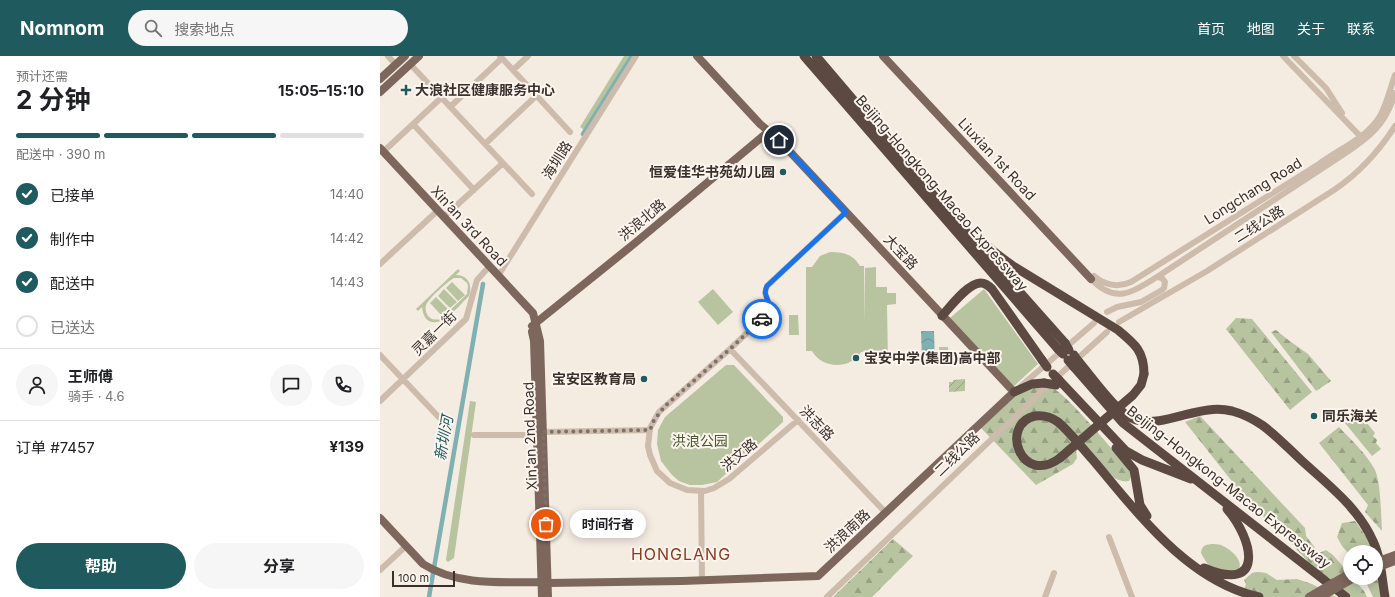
<!DOCTYPE html>
<html lang="zh">
<meta charset="utf-8">
<style>
body{margin:0;font-family:Inter,"Noto Sans SC",sans-serif;background:#f6f6f6;color:#202124;height:100vh;display:flex;flex-direction:column;font-size:15px;white-space:nowrap}
*{box-sizing:border-box;margin:0}
p{font-size:13px;color:#757577}
.icon{flex:none;width:22px;height:22px;fill:none;stroke:currentColor;stroke-width:2;stroke-linecap:round;stroke-linejoin:round}
.map{position:relative;flex:1;overflow:hidden}
.panel{display:flex;flex-direction:column;background:#fff;width:380px}
.panel>*{flex:none}
.buttons{position:absolute;left:963px;top:489px;display:grid;gap:8px}
.buttons a{display:grid;place-items:center;width:40px;height:40px;border-radius:50%;background:#fff;box-shadow:0 2px 10px #0003;font-size:20px}
.scale{position:absolute;left:12px;bottom:10px;width:63px;box-sizing:border-box;padding-left:4px;border:2px solid #3b302b;border-top:0;font-size:11px;line-height:14px;white-space:nowrap;color:#3b302b;-webkit-text-stroke:3px #fbf5ee;paint-order:stroke}
.pin{position:absolute;display:grid;place-items:center;width:34px;height:34px;color:#fff;margin:-17px;border:2px solid #fff;border-radius:50%;box-shadow:0 1px 4px #0007}
.courier{position:absolute;display:grid;place-items:center;width:40px;height:40px;margin:-20px;border:3px solid #1a73e8;border-radius:50%;background:#fff;color:#222;box-shadow:0 1px 5px #0007}
.bubble{position:absolute;height:28px;border-radius:14px;background:#fff;box-shadow:0 2px 10px #0003;font-size:13px;font-weight:700;line-height:28px;text-align:center}
.headline em{font-style:normal;font-weight:700}
.headline div{display:flex;flex-direction:column-reverse}
.headline{display:flex;align-items:center;justify-content:space-between;height:68px;padding:0 16px}
h1{font-size:26px;font-weight:700;line-height:30px}
.bar{display:grid;grid-template-columns:repeat(4,1fr);gap:6px 4px;align-content:center;height:48px;padding:0 16px}
.bar i{height:5px;border-radius:3px;background:#e0e0e0}
.bar .current{background:#1f5a5e}
.bar p{grid-column:span 4}
.line{display:flex;align-items:center;gap:10px;padding:0 16px;border-top:1px solid #e0e0e0}
.line div{flex:1}
.round{display:grid;place-items:center;flex:none;width:42px;height:42px;border-radius:21px;background:#f6f6f6}
ol{padding:0 16px;list-style:none}
li{display:flex;align-items:center;gap:12px;height:44px}
li p{margin-inline-start:auto}
li .icon{padding:4px;border-radius:50%;background:#1f5a5e;color:#fff;stroke-width:4}
li:last-child{color:#757577}
li i{width:22px;height:22px;border:2px solid #e0e0e0;border-radius:50%}
.action{display:flex;gap:8px;margin-top:auto;padding:8px 16px}
.action a{flex:1;height:46px;border-radius:24px;background:#1f5a5e;color:#fff;font-size:16px;font-weight:700;line-height:46px;text-align:center}
.action a+a{background:#f6f6f6;color:#202124}
header{display:flex;align-items:center;gap:24px;box-sizing:border-box;height:56px;padding:0 20px;background:#1f5a5e;color:#fff}
header strong{font-size:19px}
nav{display:flex;gap:22px;margin-inline-start:auto;font-size:14px}
.search{width:280px;height:36px;background:#f6f6f6;display:flex;align-items:center;gap:10px;box-sizing:border-box;padding:0 14px;border-radius:22px;color:#757577;font-size:15px}
main{display:flex;flex:1;min-height:0}
.map>svg:first-child{display:block}
.green{fill:#b8c4a0;fill-rule:evenodd}
.forest{fill:url(#forest-firs)}
.garden{fill:url(#garden-furrows)}
.water{fill:url(#water-waves)}
.lines{fill:none;stroke-linecap:round;stroke-linejoin:round}
.canal{stroke:#7fb0b2;stroke-width:4.5}
.minor{stroke:#cdbbac;stroke-width:6}
.major{stroke:#7d675c;stroke-width:8}
.highway{stroke:#5c4a42;stroke-width:9}
.major-bridge{stroke:#7d675c;stroke-width:8}
.highway-bridge{stroke:#5c4a42;stroke-width:9}
.done{stroke:#7c716b;stroke-width:4;stroke-dasharray:0 7.2}
.route{stroke:#1a73e8;stroke-width:5}
.poi-dot{fill:#1f5a5e;stroke:#fbf5ee;stroke-width:1.5}
.labels{text-anchor:middle;stroke-width:4;stroke-linejoin:round;paint-order:stroke}
.poi-label{font-size:14px;font-weight:bold;fill:#3b302b;stroke:#fbf5ee;text-anchor:start}
.street-label{font-size:14px;fill:#3b302b;stroke:#fbf5ee}
.park-label{font-size:14px;fill:#4a5a2e;stroke:#fbf5ee}
.water-label{font-size:15px;font-style:italic;fill:#1f5a5e;stroke:#fbf5ee}
.quarter-label{font-size:16px;letter-spacing:1px;fill:#8c3b22;stroke:#fbf5ee}
</style>
<header>
<strong>Nomnom</strong>
<div class="search"><svg class="icon" aria-label="search" viewBox="0 0 24 24"><circle cx="10" cy="10" r="6"/><path d="M15 15l6 6"/></svg>搜索地点</div>
<nav><a>首页</a><a>地图</a><a>关于</a><a>联系</a></nav>
</header>
<main>
<section class="panel">
<div class="headline"><div><h1>2 分钟</h1><p>预计还需</p></div><em>15:05–15:10</em></div>
<div class="bar"><i class="current"></i><i class="current"></i><i class="current"></i><i></i><p>配送中 · 390 m</p></div>
<ol>
<li><svg class="icon" aria-label="check" viewBox="0 0 24 24"><path d="M5 12l5 5 9-10"/></svg>已接单<p>14:40</p></li>
<li><svg class="icon" aria-label="check" viewBox="0 0 24 24"><path d="M5 12l5 5 9-10"/></svg>制作中<p>14:42</p></li>
<li><svg class="icon" aria-label="check" viewBox="0 0 24 24"><path d="M5 12l5 5 9-10"/></svg>配送中<p>14:43</p></li>
<li><i></i>已送达</li>
</ol>
<div class="line" style="height:72px"><a class="round"><svg class="icon" aria-label="person" viewBox="0 0 24 24"><circle cx="12" cy="8" r="4"/><path d="M4 21q1-7 8-7t8 7"/></svg></a><div><b>王师傅</b><p>骑手 · 4.6</p></div><a class="round"><svg class="icon" aria-label="chat" viewBox="0 0 24 24"><path d="M4 5h16v11H9l-5 4z"/></svg></a><a class="round"><svg class="icon" aria-label="phone" viewBox="0 0 24 24"><path d="M5 4h4l2 5-3 2q2 4 5 5l2-3 5 2v4C11 20 4 13 5 4z"/></svg></a></div>
<div class="line" style="height:52px"><div>订单 #7457</div><b>¥139</b></div>
<div class="action"><a>帮助</a><a>分享</a></div>
</section>
<div class="map">
<svg width="1015" height="541" viewBox="0 0 1015 541">
<defs>
<pattern id="forest-firs" width="22" height="20" patternUnits="userSpaceOnUse"><rect width="22" height="20" fill="#b8c4a0"/><path d="M5 1l3.5 6h-7zM16 11l3.5 6h-7z" fill="#97a083"/></pattern>
<pattern id="garden-furrows" width="10" height="10" patternUnits="userSpaceOnUse"><rect width="10" height="10" fill="#b8c4a0"/><path d="M-1 1l2-2M0 10L10 0M9 11l2-2" fill="none" stroke="#97a083"/></pattern>
<pattern id="water-waves" width="16" height="10" patternUnits="userSpaceOnUse"><rect width="16" height="10" fill="#7fb0b2"/><path d="M0 5q4-4 8 0t8 0" fill="none" stroke="#699091"/></pattern>
</defs>
<rect width="100%" height="100%" fill="#f4ebe1"/>
<path class="green" d="M244,0H257L209,77L200,71Z
M450,196C463,196 473,198 480,210H484L485,268V212L496,211V231H507V237H516V248L507,249L508,307H486V296H481C470,314 442,313 432,295H426V211H432L440,200Z
M78,213L80,215L76,219C88,219 93,229 89,240C80,248 63,272 49,265C44,262 43,257 42,251L38,255L36,253ZM74,222H81L87,227L88,230L87,238L61,263C56,264 52,264 49,261C46,258 45,253 46,249C48,243 68,225 74,222Z
M72,226L85,239L78,245L66,232Z
M64,233L77,246L70,252L58,240Z
M333,233L353,256L338,269L318,246Z
M604,233L658,308L633,331L570,262Z
M56,241L69,254L62,260L50,247Z
M409,259H418L419,279H409Z
M559,291H568L569,305L560,306Z
M346,309H354L403,361V366L337,426L322,429H310L299,425L292,419L281,405L277,388L278,374L285,361Z
M90,345L96,346L74,502L68,506L66,504Z
M831,488C834,488 838,488 841,489C850,493 865,504 858,515C838,516 831,517 821,497C822,490 824,489 831,488Z"/>
<path class="forest" d="M856,262L872,263L932,336L910,354L846,273Z
M896,274L907,283L928,298L951,325L936,335L891,276Z
M653,330C660,331 668,330 674,333C685,337 742,403 749,415C751,417 751,420 750,423L749,425C732,429 713,402 702,391L696,395L697,402L693,408L656,429L601,372L636,338Z
M979,357L995,377L993,380L997,384L996,387L1001,393L992,400L965,367Z
M820,360L925,472L926,480L939,497L946,494L953,499L984,535L987,541H972L950,522L939,517L905,481L870,448L805,366Z
M959,371C971,384 986,397 995,414C1001,427 1001,460 1002,475L985,456L988,449L939,387Z
M975,465L991,487L994,496H970V499L962,490L957,481L962,467Z
M513,483L533,500L492,541H453Z
M996,507L1002,541H993L984,522H996Z
M879,516L886,517L897,524L917,523L932,528L956,541H862L866,528L864,524L872,517Z"/>
<path class="garden" d="M585,323V335L569,336V326H573V324Z"/>
<path class="water" d="M541,275H554L555,306H542Z"/>
<g class="lines">
<path class="canal" d="M203,78L252,0
M49,541L103,228"/>
<path class="minor" d="M8,0L16,9
M120,0L190,76
M903,0L980,80L983,82
M914,0L946,32L962,57
M30,8L152,138
M133,14L148,0
M70,51L122,2
M33,68L94,134
M105,88L156,40
M3,96L61,42
M64,161L123,107
M0,208L54,158
M118,220L256,0
M714,220C724,229 738,232 751,226L939,108C959,93 987,82 1000,60C1007,47 1010,33 1015,19
M711,223C736,249 752,236 777,221L964,98C990,81 1006,68 1015,37
M727,256L737,251L761,246L782,234L784,232L785,226L782,222L777,221
M739,266L827,215L954,134C979,117 999,95 1015,70
M350,293L506,457
M0,299L70,373
M641,330L714,267
M0,345L86,263L95,231L97,224L106,214
M418,364L349,423L334,432L325,435L307,434L290,427L277,415L270,399L268,390L270,372L279,356L350,293L386,259L390,250L385,237L387,230L466,156
M163,376L270,374
M94,379H157
M321,435L322,524
M729,481L752,541
M0,514L26,490
M447,541L667,330L727,276
M665,541L674,517"/>
<path class="major" d="M503,0L711,223
M0,23L25,0
M0,36L39,0
M0,92L153,257L160,285L168,541
M152,270L255,187L389,75
M152,276L154,285L162,541
M0,462L43,508C77,530 123,526 161,526L168,527L302,525L438,520L634,336L399,84L380,68L317,0"/>
<path class="highway" d="M424,0L678,293
M436,0L566,153L685,287
M599,183L618,199L633,210L738,274C755,288 764,295 764,318
M562,260C570,251 589,226 601,227C605,227 609,230 612,233L662,304
M699,306C712,321 738,359 756,364C772,368 789,363 804,359C820,355 835,351 852,355C863,358 873,363 882,369C896,379 908,392 921,404C947,428 978,451 993,485C1001,502 1002,523 1005,541
M694,311L743,367L966,541
M679,324L746,395L762,404L811,423
M634,336L652,328L664,327
M736,392L754,414L760,449L767,460
M680,402C641,431 619,368 655,360C663,359 671,361 678,366C691,377 702,392 713,404C758,457 807,525 879,541
M824,512C886,538 873,483 847,453"/>
<path class="major-bridge" d="M996,506L1015,499
M996,512L1015,505
M929,541L970,517
M941,541L974,522"/>
<path class="highway-bridge" d="M685,287L689,294
M678,293L683,298
M694,299L699,306
M662,304L667,311
M688,304L694,311
M673,318L679,324
M664,327L676,329
M680,402L753,339L761,329L764,318"/>
</g>
<g class="lines">
<path class="done" d="M166,468L163,376L270,374L274,364L285,350L350,293L382,263"/>
<path class="route" d="M382,263L390,253C390,244 382,239 387,230L466,156L399,84"/>
</g>
<g class="poi-dot">
<path d="M24 28h4v4h4v4h-4v4h-4v-4h-4v-4h4z"/>
<circle cx="403" cy="116" r="4"/>
<circle cx="476" cy="302" r="4"/>
<circle cx="264" cy="323" r="4"/>
<circle cx="934" cy="360" r="4"/>
</g>
<g class="labels">
<g class="poi-label">
<text x="35" y="39">大浪社区健康服务中心</text>
<text x="395" y="121" text-anchor="end">恒爱佳华书苑幼儿园</text>
<text x="484" y="307">宝安中学(集团)高中部</text>
<text x="256" y="328" text-anchor="end">宝安区教育局</text>
<text x="942" y="365">同乐海关</text>
</g>
<g class="street-label">
<text transform="translate(617 103) rotate(47)" y="5">Liuxian 1st Road</text>
<text transform="translate(177 104) rotate(-58)" y="5">海圳路</text>
<text transform="translate(873 135) rotate(-32)" y="5">Longchang Road</text>
<text transform="translate(562 137) rotate(49)" y="5">Beijing-Hongkong-Macao Expressway</text>
<text transform="translate(262 164) rotate(-40)" y="5">洪浪北路</text>
<text transform="translate(879 168) rotate(-32)" y="5">二线公路</text>
<text transform="translate(89 170) rotate(47)" y="5">Xin’an 3rd Road</text>
<text transform="translate(521 196) rotate(47)" y="5">大宝路</text>
<text transform="translate(54 277) rotate(-45)" y="5">灵嘉一街</text>
<text transform="translate(437 367) rotate(46)" y="5">洪志路</text>
<text transform="translate(150 380) rotate(-92)" y="5">Xin'an 2nd Road</text>
<text transform="translate(577 398) rotate(-44)" y="5">二线公路</text>
<text transform="translate(359 399) rotate(-40)" y="5">洪文路</text>
<text transform="translate(849 431) rotate(38)" y="5">Beijing-Hongkong-Macao Expressway</text>
<text transform="translate(467 475) rotate(-43)" y="5">洪浪南路</text>
</g>
<g class="park-label">
<text x="320" y="390">洪浪公园</text>
</g>
<g class="water-label">
<text transform="translate(64 382) rotate(-80)" y="5">新圳河</text>
</g>
<g class="quarter-label">
<text x="301" y="504">HONGLANG</text>
</g>
</g>
</svg>
<div class="buttons">
<a><svg class="icon" aria-label="locate" viewBox="0 0 24 24"><circle cx="12" cy="12" r="6"/><path d="M12 2v4M12 18v4M2 12h4M18 12h4"/></svg></a>
</div>
<div class="scale">100 m</div>
<div class="pin" style="left:166px;top:468px;background:#ea580c"><svg class="icon" aria-label="bag" viewBox="0 0 24 24"><path d="M5 8h14l-1 12H6zM9 8a3 3 0 0 1 6 0"/></svg></div>
<div class="pin" style="left:399px;top:84px;background:#1f2937"><svg class="icon" aria-label="home" viewBox="0 0 24 24"><path d="M3 11l9-7 9 7M6 9v11h12V9"/></svg></div>
<div class="courier" style="left:382px;top:263px"><svg class="icon" aria-label="car" viewBox="0 0 24 24"><path d="M5 17H2v-5l4-1 3-4h7l3 4 3 1v5h-3M9 17h6M6 11h13"/><circle cx="7" cy="17" r="2"/><circle cx="17" cy="17" r="2"/></svg></div>
<div class="bubble" style="left:190px;top:454px;width:76px">时间行者</div>
</div>
</main>
